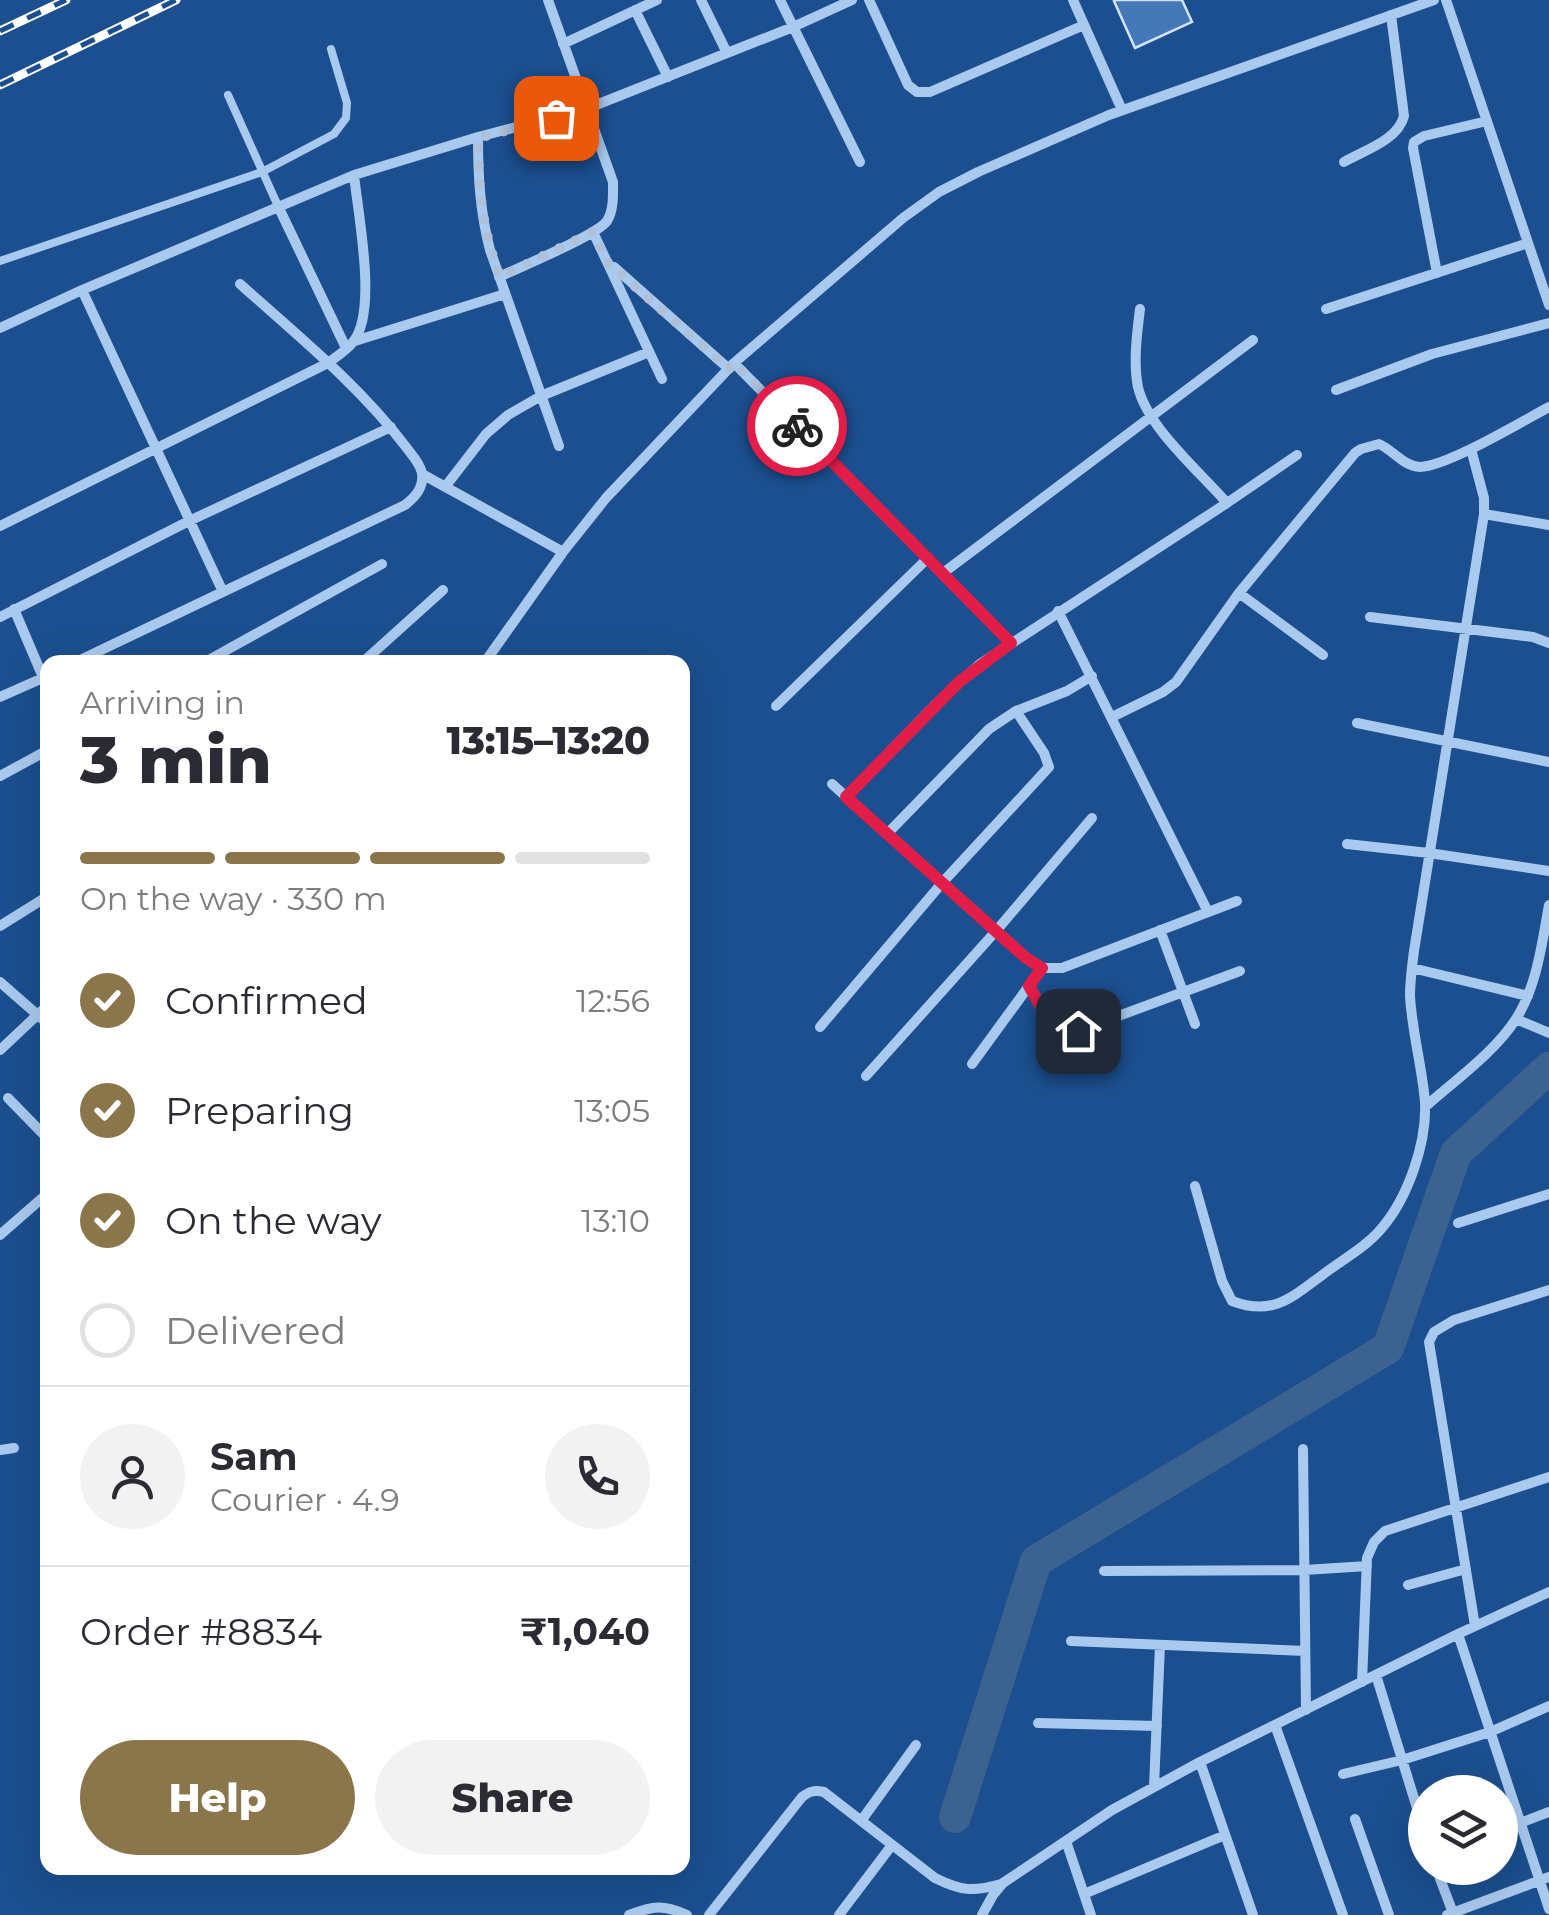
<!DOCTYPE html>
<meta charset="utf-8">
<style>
body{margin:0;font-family:Montserrat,sans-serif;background:#f2f2f3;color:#2b2b33;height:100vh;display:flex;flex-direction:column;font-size:38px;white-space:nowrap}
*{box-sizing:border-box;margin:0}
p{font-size:32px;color:#7c7c81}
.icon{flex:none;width:55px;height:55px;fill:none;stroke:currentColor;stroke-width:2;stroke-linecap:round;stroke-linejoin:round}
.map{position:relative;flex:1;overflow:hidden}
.details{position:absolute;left:40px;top:655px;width:650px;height:1220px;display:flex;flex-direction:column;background:#fff;border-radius:20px;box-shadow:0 10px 40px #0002}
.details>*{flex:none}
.fabs{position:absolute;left:1408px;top:1775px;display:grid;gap:20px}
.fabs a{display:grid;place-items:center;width:110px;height:110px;border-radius:50%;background:#fff;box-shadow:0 10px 40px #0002;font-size:50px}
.pin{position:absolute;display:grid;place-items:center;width:85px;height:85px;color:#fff;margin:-42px;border-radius:20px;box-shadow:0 5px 15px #0006}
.courier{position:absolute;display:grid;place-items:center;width:100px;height:100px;margin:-50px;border:8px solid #e11d48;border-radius:50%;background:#fff;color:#222;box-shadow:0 2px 12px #0007}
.headline em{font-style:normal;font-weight:800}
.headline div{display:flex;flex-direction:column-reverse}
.headline{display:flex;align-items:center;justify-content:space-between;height:170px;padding:0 40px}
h1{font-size:65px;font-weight:800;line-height:75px}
.bar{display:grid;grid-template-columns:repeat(4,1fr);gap:15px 10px;align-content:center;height:120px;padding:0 40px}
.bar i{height:12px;border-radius:8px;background:#e1e1e2}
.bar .current{background:#8a764a}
.bar p{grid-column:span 4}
.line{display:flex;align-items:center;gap:25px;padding:0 40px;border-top:2px solid #e1e1e2}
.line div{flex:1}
.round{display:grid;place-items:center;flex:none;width:105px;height:105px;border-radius:52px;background:#f2f2f3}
ol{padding:0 40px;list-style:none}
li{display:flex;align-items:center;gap:30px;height:110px}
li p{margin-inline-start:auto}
li .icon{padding:10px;border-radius:50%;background:#8a764a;color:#fff;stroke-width:4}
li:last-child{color:#7c7c81}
li i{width:55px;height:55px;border:5px solid #e1e1e2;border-radius:50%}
.cta{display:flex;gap:20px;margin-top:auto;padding:20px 40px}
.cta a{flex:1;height:115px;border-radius:60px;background:#8a764a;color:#fff;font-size:40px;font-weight:800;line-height:115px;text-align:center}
.cta a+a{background:#f2f2f3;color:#2b2b33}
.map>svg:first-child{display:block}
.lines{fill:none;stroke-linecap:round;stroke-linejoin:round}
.river{stroke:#3c6290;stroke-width:32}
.building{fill:#4478b7;stroke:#cfe3fa;stroke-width:2.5}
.service{stroke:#a9c9ee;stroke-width:8}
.minor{stroke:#a9c9ee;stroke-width:10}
.rail-casing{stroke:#fff;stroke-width:9}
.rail{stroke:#1b4f8f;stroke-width:5;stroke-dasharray:15;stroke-linecap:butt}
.done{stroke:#afc1d8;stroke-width:10;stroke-dasharray:0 18}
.route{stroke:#e11d48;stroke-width:12}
</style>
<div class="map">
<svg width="1549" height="1915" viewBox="0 0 1549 1915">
<rect width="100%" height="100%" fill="#1b4f8f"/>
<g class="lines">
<path class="river" d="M955,1817L1036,1561L1388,1348L1456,1153L1549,1068"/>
</g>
<path class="building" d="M1116,0H1182L1192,22L1135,48L1114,1Z"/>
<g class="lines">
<path class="service" d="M228,95L278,206
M0,261L262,172L334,134L346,118L347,103L331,49"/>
<path class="minor" d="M701,0L727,53
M780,0L860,162
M869,0L908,85L917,92H930L1084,25
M1073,0L1122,110
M1446,0L1549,305
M635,10L668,77
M563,44L657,0
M478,137C478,176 480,212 490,250L559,446
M1344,162C1365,150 1398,140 1404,116L1391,15
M278,206L346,348
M593,232L662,379
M614,267L729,369
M1437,273L1413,148L1414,142L1424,136L1487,121
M499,277C520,267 596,236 607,221C614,210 613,194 613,182L548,0
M82,290L223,592
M1140,309C1137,334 1133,362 1138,387C1147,427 1200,472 1227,503
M1326,309L1528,243
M0,328L82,290L354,175L478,137L586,109L793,27L852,0
M355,341L505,294
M734,363L1011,643
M1336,390L1432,354L1549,323
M422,474L563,552
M445,487L486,434L508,415L541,396L649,352
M1484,514L1549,525
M0,526L328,363C336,357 347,350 353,342C378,312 358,214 354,175
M943,573L1253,340
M1239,593L1323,655
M14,609L48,689
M1058,611L1208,912
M0,617L189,521L391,427
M1370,617L1533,637L1549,643
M76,662L405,505C415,497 424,488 422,473C420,463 412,455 406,447C359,385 297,335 240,284
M205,662L382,564
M363,662L443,590
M485,662L563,552L606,498L734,363L903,218L939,192L978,172L1109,115L1434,0
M0,697L45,677
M776,706L928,558
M1112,717L1163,692L1176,682L1239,593L1355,453L1361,449L1379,444C1393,450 1403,466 1420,467C1446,467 1523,421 1549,407
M1357,723L1549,762
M0,776L48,750
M832,784L1027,958L1042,968H1062L1237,901
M846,797L935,705L980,664L1227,503L1297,455
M887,834L989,729L1016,711L1067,691L1092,676
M1347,844L1429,853L1549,871
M0,926L48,896
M1160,930L1195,1024
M1412,968L1528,996
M0,982L48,1024
M1029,987L1051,1021L1064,1032L1078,1031L1240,971
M1516,1019L1549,1033
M820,1027L942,883L1049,767L1044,753L1016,711
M0,1050L48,1005
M972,1064L1042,968
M866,1076L996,931L1092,818
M8,1098L48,1139
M1425,1107C1454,1081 1495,1052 1516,1019C1537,986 1542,943 1549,905
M1195,1186L1222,1281L1232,1301C1272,1316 1290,1299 1321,1276C1340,1261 1365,1248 1381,1229C1408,1198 1427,1143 1425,1102C1422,1066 1412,1032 1410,996C1410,981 1412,966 1414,951L1484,514V498L1471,449
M1458,1223L1549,1194
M0,1235L48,1193
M1303,1449L1306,1710
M0,1450L14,1448
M1104,1571L1305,1570L1367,1566
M1408,1585L1466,1569
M1475,1626L1429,1342L1434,1332L1454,1320L1549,1290
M1458,1634L1549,1909
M1071,1641L1305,1651
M1376,1675L1425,1834
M1362,1682L1367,1558L1374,1542L1385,1531L1549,1477
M1038,1723L1157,1726
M1275,1725L1343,1915
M1200,1762L1253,1915
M1343,1774L1402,1760L1490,1732L1549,1706
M1154,1787L1160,1645
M1500,1815L1516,1809
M1355,1819L1389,1915
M861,1821L916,1745
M1520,1823L1549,1812
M1066,1841L1091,1915
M1436,1868L1453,1913
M1084,1894L1225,1835
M629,1915C653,1906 663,1904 687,1915
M709,1915L802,1797C810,1791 814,1790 824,1792L935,1878C961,1891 973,1892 1001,1884
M839,1915L892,1845
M982,1915L993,1895L1003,1883L1112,1810L1200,1762L1458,1634L1549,1592
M1447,1915L1549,1877"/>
<g class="rail-casing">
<path id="rail" d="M0,31L66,0
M0,85L176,0"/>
</g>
<use href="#rail" class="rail"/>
</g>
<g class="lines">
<path class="done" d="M556,118L478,138C479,192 481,225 500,277L593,232L607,262L729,369L734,363L797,426"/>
<path class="route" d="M797,426L1011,643L959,682L846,797L1026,958L1042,968L1029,986C1042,1008 1051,1032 1078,1031"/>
</g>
</svg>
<div class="fabs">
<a><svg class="icon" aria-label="layers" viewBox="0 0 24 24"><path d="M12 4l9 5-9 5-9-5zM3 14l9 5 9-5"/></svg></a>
</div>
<div class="pin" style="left:556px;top:118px;background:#ea580c"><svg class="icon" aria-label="bag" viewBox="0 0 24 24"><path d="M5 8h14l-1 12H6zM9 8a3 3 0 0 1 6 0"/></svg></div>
<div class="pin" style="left:1078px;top:1031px;background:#1f2937"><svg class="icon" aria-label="home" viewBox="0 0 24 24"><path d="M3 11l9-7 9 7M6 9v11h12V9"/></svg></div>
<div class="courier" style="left:797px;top:426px"><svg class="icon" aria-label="bike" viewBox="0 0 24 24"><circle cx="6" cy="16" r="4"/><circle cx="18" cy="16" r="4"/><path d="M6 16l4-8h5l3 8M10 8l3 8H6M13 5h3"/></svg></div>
<section class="details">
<div class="headline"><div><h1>3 min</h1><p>Arriving in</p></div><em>13:15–13:20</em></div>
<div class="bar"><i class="current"></i><i class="current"></i><i class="current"></i><i></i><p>On the way · 330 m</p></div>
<ol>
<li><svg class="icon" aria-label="check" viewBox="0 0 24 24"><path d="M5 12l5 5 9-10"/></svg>Confirmed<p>12:56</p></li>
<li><svg class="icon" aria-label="check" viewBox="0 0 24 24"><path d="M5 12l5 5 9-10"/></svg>Preparing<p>13:05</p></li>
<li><svg class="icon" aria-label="check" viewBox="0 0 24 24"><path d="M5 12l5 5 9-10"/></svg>On the way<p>13:10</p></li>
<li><i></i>Delivered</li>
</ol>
<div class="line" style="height:180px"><a class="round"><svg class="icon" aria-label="person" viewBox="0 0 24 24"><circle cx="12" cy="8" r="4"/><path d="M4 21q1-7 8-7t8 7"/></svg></a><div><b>Sam</b><p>Courier · 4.9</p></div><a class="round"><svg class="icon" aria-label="phone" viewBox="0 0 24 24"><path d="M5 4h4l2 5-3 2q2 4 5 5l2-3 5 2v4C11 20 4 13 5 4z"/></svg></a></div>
<div class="line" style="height:130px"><div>Order #8834</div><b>₹1,040</b></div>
<div class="cta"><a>Help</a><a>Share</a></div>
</section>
</div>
